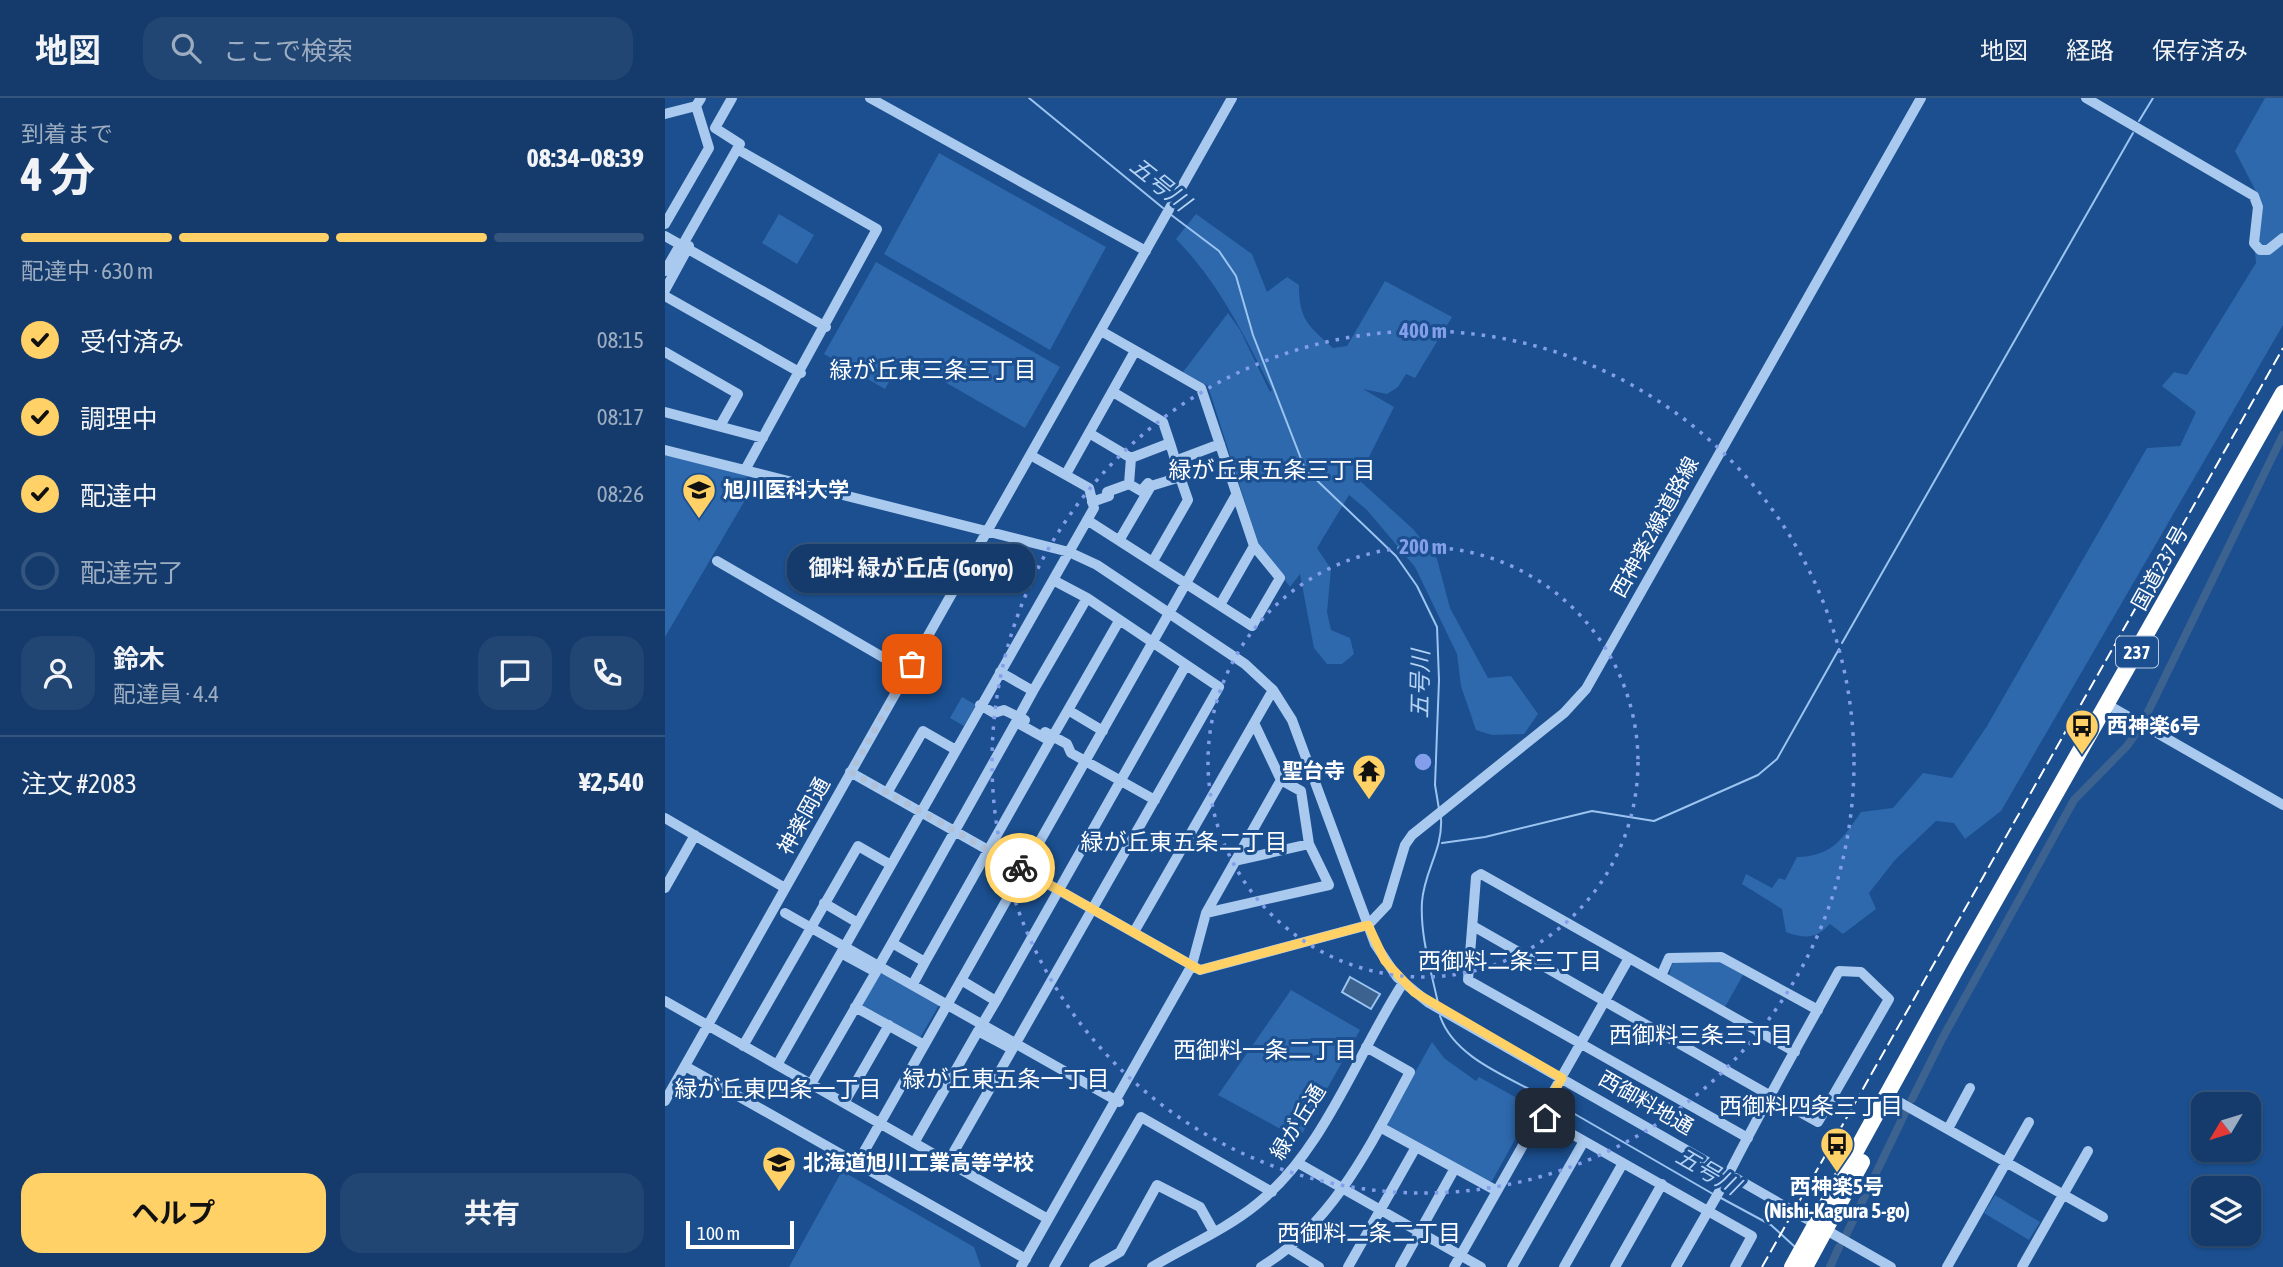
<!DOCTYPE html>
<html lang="ja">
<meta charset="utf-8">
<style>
body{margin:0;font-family:"Asap Condensed","Noto Sans JP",sans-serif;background:#214673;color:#f1f3f6;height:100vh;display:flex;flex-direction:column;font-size:26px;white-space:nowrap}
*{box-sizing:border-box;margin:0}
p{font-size:23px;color:#9dadc1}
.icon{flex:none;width:38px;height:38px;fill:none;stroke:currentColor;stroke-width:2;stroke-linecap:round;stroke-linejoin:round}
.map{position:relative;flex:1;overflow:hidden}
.panel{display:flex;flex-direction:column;background:#143b6b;width:665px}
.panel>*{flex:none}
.needle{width:46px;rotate:232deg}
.fabs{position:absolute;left:1526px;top:994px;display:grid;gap:14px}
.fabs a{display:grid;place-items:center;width:70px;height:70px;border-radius:14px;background:#143b6b;box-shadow:0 2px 5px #0004,0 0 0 2px #33557e;font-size:35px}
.scale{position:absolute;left:21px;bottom:18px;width:108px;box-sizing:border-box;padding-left:7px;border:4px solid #fff;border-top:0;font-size:19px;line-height:24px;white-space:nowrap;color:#fff;-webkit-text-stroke:5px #1b4f8f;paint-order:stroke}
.pin{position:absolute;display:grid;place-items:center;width:60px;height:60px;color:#fff;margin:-30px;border-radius:14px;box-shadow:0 4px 10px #0006}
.courier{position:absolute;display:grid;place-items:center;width:70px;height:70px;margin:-35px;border:5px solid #ffd166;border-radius:50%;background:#fff;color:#222;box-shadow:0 2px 9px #0007}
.bubble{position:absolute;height:49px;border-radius:21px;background:#143b6b;box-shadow:0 2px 5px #0004,0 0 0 2px #33557e;font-size:23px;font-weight:700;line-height:49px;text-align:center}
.headline em{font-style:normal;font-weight:700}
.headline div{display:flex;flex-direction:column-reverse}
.headline{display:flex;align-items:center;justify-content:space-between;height:119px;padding:0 21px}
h1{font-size:46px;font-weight:700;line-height:52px}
.bar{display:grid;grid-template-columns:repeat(4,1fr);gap:10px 7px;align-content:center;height:84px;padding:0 21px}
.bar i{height:9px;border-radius:5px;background:#33557e}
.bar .current{background:#ffd166}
.bar p{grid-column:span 4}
.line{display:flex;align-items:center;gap:18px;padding:0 21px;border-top:2px solid #33557e}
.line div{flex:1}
.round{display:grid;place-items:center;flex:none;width:74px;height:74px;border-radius:21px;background:#214673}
ol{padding:0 21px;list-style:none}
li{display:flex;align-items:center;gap:21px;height:77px}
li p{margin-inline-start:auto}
li .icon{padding:7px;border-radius:50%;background:#ffd166;color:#111;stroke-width:4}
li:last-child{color:#9dadc1}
li i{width:38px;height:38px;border:4px solid #33557e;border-radius:50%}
.cta{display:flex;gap:14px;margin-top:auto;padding:14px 21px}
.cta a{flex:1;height:80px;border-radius:21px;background:#ffd166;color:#111;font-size:28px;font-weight:700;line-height:80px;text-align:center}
.cta a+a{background:#214673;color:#f1f3f6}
header{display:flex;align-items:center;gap:42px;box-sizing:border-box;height:98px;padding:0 35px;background:#143b6b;border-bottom:2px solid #33557e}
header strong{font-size:33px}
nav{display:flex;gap:38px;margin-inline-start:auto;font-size:24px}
.search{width:490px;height:63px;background:#214673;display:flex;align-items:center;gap:18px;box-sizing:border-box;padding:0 24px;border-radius:21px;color:#9dadc1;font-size:26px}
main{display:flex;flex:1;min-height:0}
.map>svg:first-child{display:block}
.green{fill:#2e69ad}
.water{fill:#3c6290;stroke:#9cc4f0;stroke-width:2}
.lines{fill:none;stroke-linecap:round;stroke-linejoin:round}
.stream{stroke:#9cc4f0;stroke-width:2}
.canal{stroke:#3c6290;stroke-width:8}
.minor{stroke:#a9c9ee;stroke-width:10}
.highway{stroke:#fff;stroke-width:16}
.rail{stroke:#fff;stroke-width:2;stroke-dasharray:12 5;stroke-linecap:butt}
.done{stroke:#afc1d8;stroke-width:7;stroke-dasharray:0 12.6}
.route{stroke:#ffd166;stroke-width:9}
.ring{fill:none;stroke:#839eea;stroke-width:3.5;stroke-dasharray:3.5 7}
.labels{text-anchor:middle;stroke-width:6;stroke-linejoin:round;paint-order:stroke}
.shield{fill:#1b4f8f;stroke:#bbcadd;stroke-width:2}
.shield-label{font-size:19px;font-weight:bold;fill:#fff}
.poi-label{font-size:21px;font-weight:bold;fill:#fff;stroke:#1b4f8f;text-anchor:start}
.street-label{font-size:21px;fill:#fff;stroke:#1b4f8f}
.water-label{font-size:23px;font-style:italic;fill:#b5d3f5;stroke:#1b4f8f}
.neighbourhood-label{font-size:23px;fill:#fff;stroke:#1b4f8f}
.centre{fill:#839eea;stroke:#1b4f8f;stroke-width:3.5}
.ring-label{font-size:21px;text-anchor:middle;font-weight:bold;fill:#839eea;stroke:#1b4f8f;stroke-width:6;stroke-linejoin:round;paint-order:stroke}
</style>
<header>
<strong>地図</strong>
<div class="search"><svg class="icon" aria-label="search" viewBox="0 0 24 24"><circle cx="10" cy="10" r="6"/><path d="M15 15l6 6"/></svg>ここで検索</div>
<nav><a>地図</a><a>経路</a><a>保存済み</a></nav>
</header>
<main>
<section class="panel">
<div class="headline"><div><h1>4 分</h1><p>到着まで</p></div><em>08:34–08:39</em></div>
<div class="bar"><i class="current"></i><i class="current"></i><i class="current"></i><i></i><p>配達中 · 630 m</p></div>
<ol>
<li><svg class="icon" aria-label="check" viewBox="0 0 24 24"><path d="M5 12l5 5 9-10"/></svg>受付済み<p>08:15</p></li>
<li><svg class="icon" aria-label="check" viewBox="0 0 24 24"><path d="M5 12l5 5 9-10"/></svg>調理中<p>08:17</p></li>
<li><svg class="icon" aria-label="check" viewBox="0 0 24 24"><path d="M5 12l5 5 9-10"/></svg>配達中<p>08:26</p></li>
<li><i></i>配達完了</li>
</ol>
<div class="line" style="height:126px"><a class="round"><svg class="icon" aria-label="person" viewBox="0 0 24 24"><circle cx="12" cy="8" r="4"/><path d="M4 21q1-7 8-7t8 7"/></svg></a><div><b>鈴木</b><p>配達員 · 4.4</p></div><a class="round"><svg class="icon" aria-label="chat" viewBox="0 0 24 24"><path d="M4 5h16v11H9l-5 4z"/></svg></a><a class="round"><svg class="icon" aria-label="phone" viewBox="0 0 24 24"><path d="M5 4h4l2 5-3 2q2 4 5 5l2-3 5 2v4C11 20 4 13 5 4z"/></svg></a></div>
<div class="line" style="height:91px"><div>注文 #2083</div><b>¥2,540</b></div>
<div class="cta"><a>ヘルプ</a><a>共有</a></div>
</section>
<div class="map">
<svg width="1618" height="1169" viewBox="0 0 1618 1169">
<rect width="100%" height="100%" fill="#1b4f8f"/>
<path class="green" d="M1600,0H1618V227L1336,713L1300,741L1289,725L1271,723L1230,762L1204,795L1211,811L1178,836L1165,826C1151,841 1140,841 1121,834L1117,811L1077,786L1081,776L1107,790L1114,780L1120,782L1132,759C1168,758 1177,741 1196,714L1228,710L1258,675L1287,680L1322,628L1482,350L1515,348L1531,314L1497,288L1509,274L1522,277L1591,165L1589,144L1594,99L1570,53Z
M274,55L441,149L385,252L219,156Z
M114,116L149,137L132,166L97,145Z
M531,116L587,156L602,194L622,179L634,187C634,222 643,227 668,250L682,248L720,183L787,219L750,280L741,276L733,289L722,296L698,291L729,309L693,381L749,432L772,461L785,510L823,580L846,578L873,616L859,636L827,637L811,632L796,588L792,556L750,469L702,412L684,397L652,450L666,471L662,514L666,532L685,540L689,556L677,566H662L649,550L635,476L625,489L594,448L543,288L518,274L563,215L575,232L605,294L607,292C579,237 554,185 511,141Z
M211,164L395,269L360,330L238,260L220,291L159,256Z
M0,357L93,380L0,539Z
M297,599L311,607L299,628L285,620Z
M1012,863L1056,864L1078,877L1060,909L1004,878L1007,866Z
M214,873L274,907L255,940L196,906Z
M626,892L695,932L634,1041L553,997Z
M767,944L779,960L811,983L814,979L868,1009L827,1083L821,1084L724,1030L722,1024Z
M177,1073L309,1149L316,1169H124Z
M1330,1097L1375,1124L1364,1142L1319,1115Z"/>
<path class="water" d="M685,879L715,896L706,911L677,894Z"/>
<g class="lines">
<path class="stream" d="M364,0L498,110
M1474,23L1488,0
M505,116L554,153L571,178L588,237L640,371L731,458L752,488L772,529L774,582L770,687L774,711
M1177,545L1468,35
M777,745L820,739L927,713L989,723L1093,677L1112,661L1174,551
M773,905C766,872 755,838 757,804C759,773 778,752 776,720
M775,918C789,960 844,979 881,1000
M889,1004L1048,1096
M1056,1100L1106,1127L1129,1148"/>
<path class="canal" d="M1479,622L1618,337
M1247,1001L1277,941L1409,702L1462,648L1474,631
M1181,1137L1240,1015
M1165,1169L1174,1149"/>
<path class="minor" d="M205,0L481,153
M1421,0L1589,98L1593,109L1589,145L1595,152H1603L1618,140
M0,16L31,8L36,0
M72,51L212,131L80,372
M0,126L44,50L31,8
M0,138L161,229
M17,148L75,46L50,30L67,0
M0,173L15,147
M0,192L24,148
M0,198L136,275
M0,254L73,296L55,328
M0,314L98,340
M424,335L466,360L505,345L498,324L448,294
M505,345L514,374L515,379L510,363L555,346
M0,352L404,454L432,467L580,566L608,592L627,622L710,846L732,879L764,905L1226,1169
M401,376L470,253
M464,386L466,360
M427,404L444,398L442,394L464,386L476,393L483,385
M422,422L587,528L615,480L589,448L536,290L436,233
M455,441L486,388L515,379L523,402L488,463
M52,463L233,568
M555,507L589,448
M335,574L368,593L422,500
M315,607L329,615L339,612L360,622
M1443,607L1618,707
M351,624L385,643L260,864L227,845Z
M351,624L368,593
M438,633L403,612L454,523
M380,634L402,646L406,655L490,702
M385,643L403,612
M185,674L535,872L703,827L722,807L740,747L747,737L899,615L921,591L1256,0
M222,695L258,633L291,652
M0,720L120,790
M570,763L644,746
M0,790L30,737
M159,805L193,825
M120,815L454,1004
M541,815L664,787L644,746L636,693L616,682L589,625
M808,828L1106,998L1153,1024L1224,901L1196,874L1174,873C1135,944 1094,1015 1058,1087L1011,1169
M469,834L608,592
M176,855L429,410L424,390L367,358
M211,873L227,845
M996,878L1004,860L1056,859L1153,912
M296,882L331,903L521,567
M248,886L260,864
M0,903L383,1121
M190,909L259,947
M315,930L331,903
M78,948L193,748L226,767
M112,967L176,855L211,874L146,986
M20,968L361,1161
M1222,997L1438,1119
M0,1003L567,0
M179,1005L224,927
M875,1018L1087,1138L1070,1169
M715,1029L832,1093
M1283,1031L1305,990
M1083,1040L803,882L811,779L816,776L1130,954
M249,1045L313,933L347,951
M283,1064L554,589L422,500L388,482
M633,1065L816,1169
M192,1066L571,397
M625,1151L654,1169
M356,1169L527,867L541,815L616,682
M389,1169L476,1019L607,1094
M429,1169L455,1154L492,1087L535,1109L549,1134
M487,1169C522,1148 560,1132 592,1106C659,1053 692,956 738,885
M596,1169C668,1126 706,1046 745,974L701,949
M683,1169L751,1049
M735,1169L790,1070
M789,1169L964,860
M847,1169L919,1043
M899,1169L958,1065
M950,1169L997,1086
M1282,1169L1364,1024
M1357,1169L1423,1053"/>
<path class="highway" d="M1127,1169L1294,866L1618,295
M1140,1169L1197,1064"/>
<path class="rail" d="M1097,1169L1618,250"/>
</g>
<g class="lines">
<path class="done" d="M247,566L186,674L355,770"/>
<path class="route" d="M355,770L535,872L703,827L720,863L749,894L897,980L875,1018L880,1020"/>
</g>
<g class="ring">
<circle cx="758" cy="664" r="215"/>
<circle cx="758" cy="664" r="431"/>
</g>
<defs>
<g id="university-pin" transform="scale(1.75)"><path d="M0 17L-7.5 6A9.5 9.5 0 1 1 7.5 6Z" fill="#ffd166" stroke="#1b4f8f"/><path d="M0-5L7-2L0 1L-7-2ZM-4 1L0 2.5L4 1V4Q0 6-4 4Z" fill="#111"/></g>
<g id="bus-pin" transform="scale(1.75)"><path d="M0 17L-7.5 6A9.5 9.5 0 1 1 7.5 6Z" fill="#ffd166" stroke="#1b4f8f"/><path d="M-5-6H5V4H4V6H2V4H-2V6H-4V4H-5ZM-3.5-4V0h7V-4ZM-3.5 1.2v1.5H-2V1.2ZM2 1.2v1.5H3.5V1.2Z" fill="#111"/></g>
<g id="temple-pin" transform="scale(1.75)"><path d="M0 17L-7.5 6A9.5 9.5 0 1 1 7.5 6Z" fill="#ffd166" stroke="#1b4f8f"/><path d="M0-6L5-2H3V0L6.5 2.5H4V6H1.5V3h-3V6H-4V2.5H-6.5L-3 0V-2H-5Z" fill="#111"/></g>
<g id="school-pin" transform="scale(1.75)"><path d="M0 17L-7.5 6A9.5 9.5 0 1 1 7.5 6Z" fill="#ffd166" stroke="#1b4f8f"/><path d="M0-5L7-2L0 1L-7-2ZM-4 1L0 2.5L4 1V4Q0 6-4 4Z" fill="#111"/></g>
</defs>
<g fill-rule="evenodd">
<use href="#university-pin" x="34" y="392"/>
<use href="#bus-pin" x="1417" y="628"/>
<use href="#temple-pin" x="704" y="673"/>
<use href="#bus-pin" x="1172" y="1046"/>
<use href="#school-pin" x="114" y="1065"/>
</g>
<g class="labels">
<rect class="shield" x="1451" y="538.5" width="42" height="31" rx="5"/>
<g class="shield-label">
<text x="1472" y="561">237</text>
</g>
<g class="poi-label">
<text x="58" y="399">旭川医科大学</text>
<text x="1442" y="635">西神楽6号</text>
<text x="680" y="680" text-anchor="end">聖台寺</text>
<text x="138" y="1072">北海道旭川工業高等学校</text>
<text x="1172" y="1096" text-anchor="middle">西神楽5号<tspan x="1172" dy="24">(Nishi-Kagura 5-go)</tspan></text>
</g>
<g class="street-label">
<text transform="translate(990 429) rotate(-61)" y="7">西神楽2線道路線</text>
<text transform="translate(1495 470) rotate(-61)" y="7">国道237号</text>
<text transform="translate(139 718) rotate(-61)" y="7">神楽岡通</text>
<text transform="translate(981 1005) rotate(30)" y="7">西御料地通</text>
<text transform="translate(633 1024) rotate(-58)" y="7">緑が丘通</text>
</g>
<g class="water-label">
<text transform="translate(495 86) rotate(39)" y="8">五号川</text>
<text transform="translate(755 586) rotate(-89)" y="8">五号川</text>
<text transform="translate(1043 1073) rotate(30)" y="8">五号川</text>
</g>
<g class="neighbourhood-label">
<text x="268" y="280">緑が丘東三条三丁目</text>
<text x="607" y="380">緑が丘東五条三丁目</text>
<text x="519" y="752">緑が丘東五条二丁目</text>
<text x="845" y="871">西御料二条三丁目</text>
<text x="1036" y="945">西御料三条三丁目</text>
<text x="600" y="960">西御料一条二丁目</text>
<text x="341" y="989">緑が丘東五条一丁目</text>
<text x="113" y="999">緑が丘東四条一丁目</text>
<text x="1146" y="1016">西御料四条三丁目</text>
<text x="704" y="1143">西御料二条二丁目</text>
</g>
</g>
<circle cx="758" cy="664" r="10" class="centre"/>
<g class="ring-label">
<text x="758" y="240">400 m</text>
<text x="758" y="456">200 m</text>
</g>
</svg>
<div class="fabs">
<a><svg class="needle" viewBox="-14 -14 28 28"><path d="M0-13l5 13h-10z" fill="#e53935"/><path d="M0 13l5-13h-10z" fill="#9dadc1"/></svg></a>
<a><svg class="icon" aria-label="layers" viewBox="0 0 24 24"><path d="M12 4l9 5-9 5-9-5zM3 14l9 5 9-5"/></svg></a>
</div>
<div class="scale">100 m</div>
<div class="pin" style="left:247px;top:566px;background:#ea580c"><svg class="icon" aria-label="bag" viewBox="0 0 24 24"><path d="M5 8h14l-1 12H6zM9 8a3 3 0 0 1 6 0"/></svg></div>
<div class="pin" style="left:880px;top:1020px;background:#1f2937"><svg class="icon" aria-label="home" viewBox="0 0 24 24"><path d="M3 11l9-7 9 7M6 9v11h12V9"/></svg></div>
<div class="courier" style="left:355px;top:770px"><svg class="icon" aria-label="bike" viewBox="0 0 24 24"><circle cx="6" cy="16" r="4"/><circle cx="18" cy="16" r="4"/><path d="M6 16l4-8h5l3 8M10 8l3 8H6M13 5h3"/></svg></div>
<div class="bubble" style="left:122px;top:446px;width:248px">御料 緑が丘店 (Goryo)</div>
</div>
</main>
